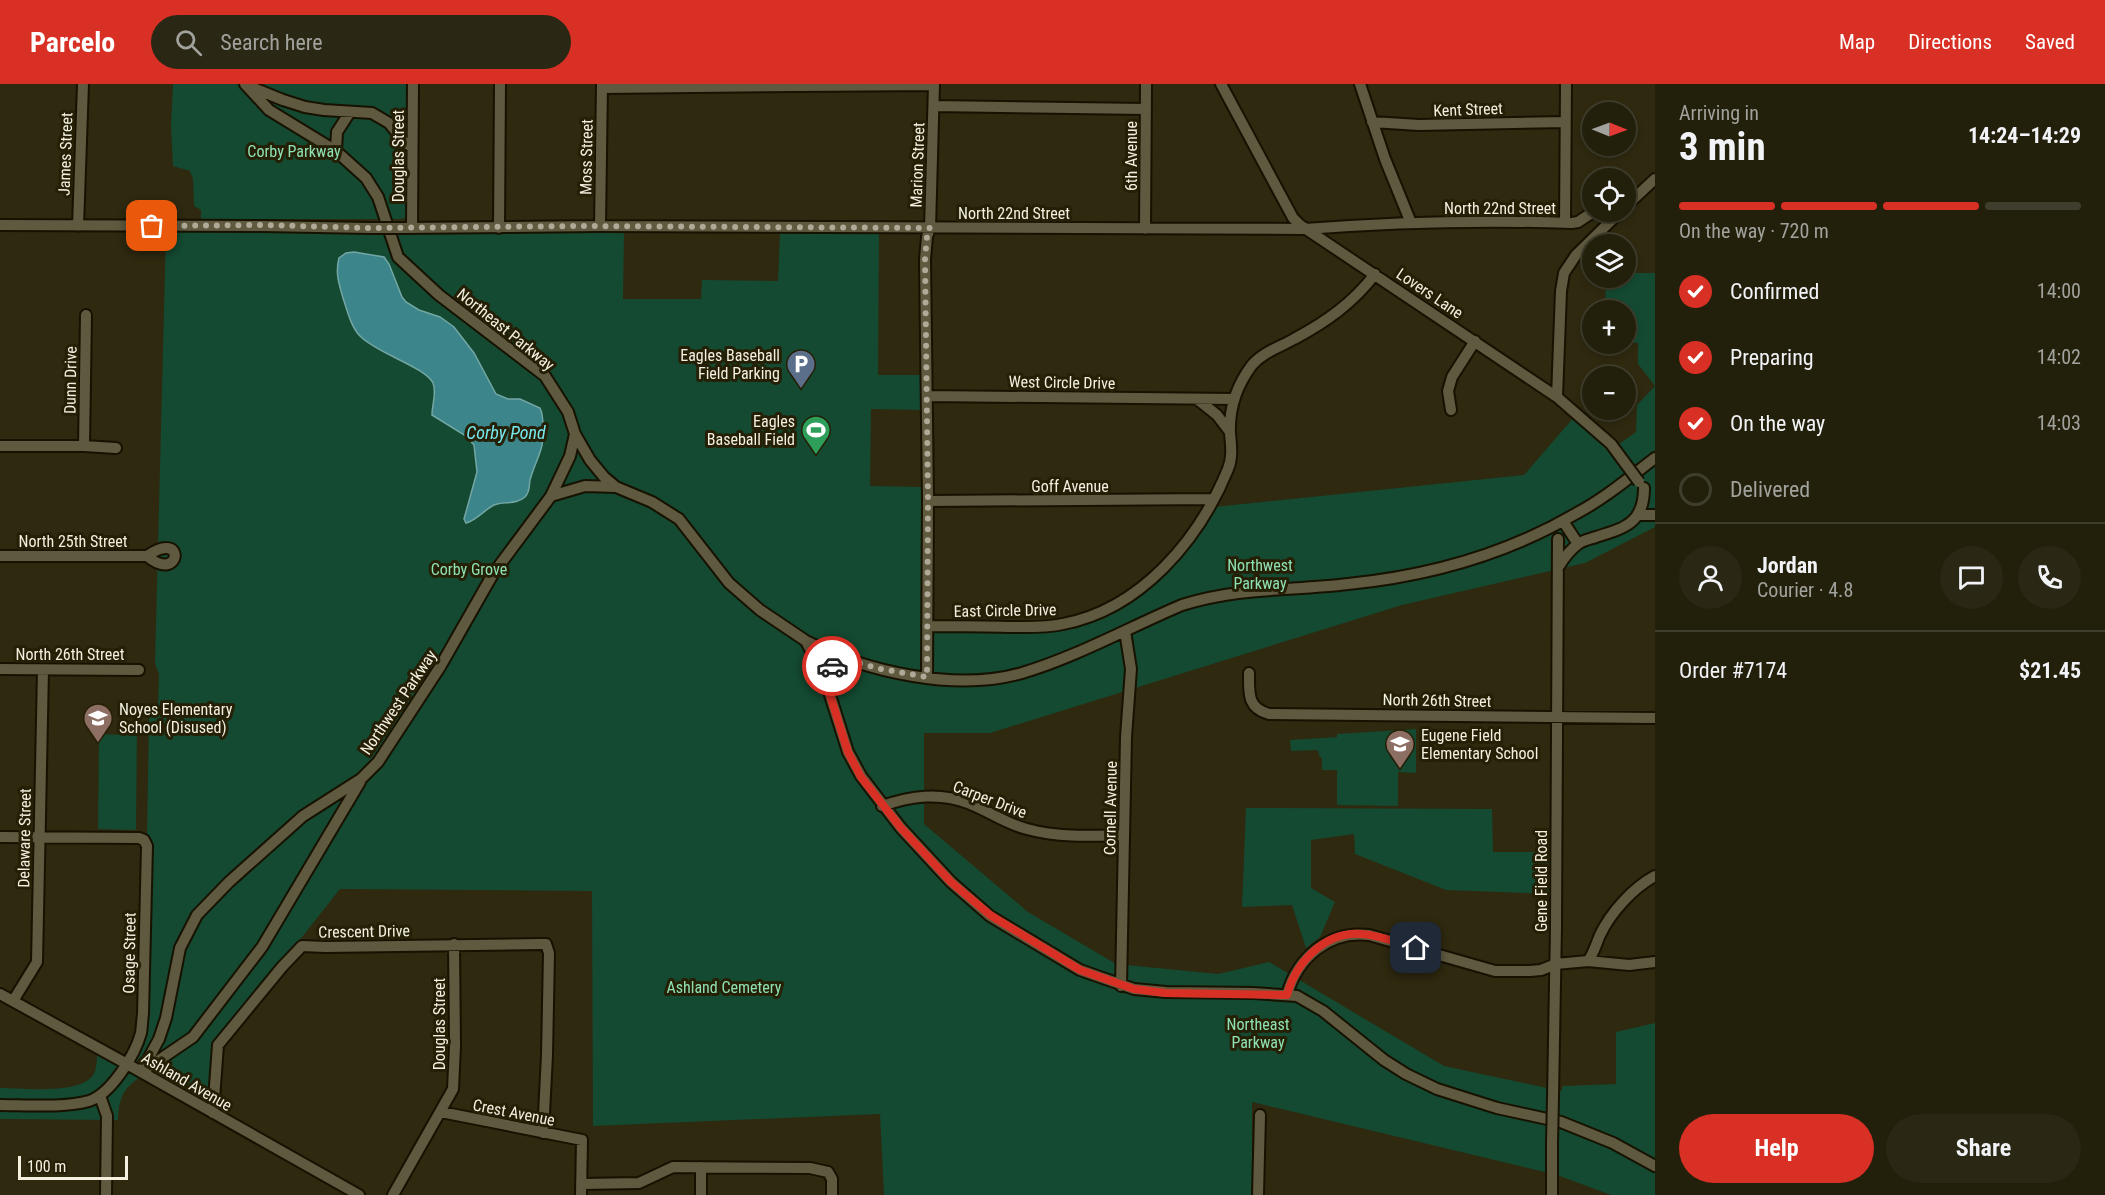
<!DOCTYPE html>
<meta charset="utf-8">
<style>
body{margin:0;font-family:"Roboto Condensed",sans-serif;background:#2a2714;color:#f1f3f6;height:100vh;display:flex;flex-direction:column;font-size:22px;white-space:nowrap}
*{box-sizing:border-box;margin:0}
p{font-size:20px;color:#a2a29d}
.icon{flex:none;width:33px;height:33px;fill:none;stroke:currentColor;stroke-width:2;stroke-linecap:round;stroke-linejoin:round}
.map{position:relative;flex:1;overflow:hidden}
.details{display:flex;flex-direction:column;background:#221f0b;width:450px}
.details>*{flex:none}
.needle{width:39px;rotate:91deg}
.controls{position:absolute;left:1582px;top:18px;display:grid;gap:12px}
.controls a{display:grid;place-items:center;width:54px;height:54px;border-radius:50%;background:#221f0b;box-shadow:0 3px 9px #0003,0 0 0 2px #3f3d2c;font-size:30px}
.scale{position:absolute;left:18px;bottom:15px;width:110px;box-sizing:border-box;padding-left:6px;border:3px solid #f3f0e0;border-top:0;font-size:16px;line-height:21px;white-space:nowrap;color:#f3f0e0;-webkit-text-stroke:4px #251f06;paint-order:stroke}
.pin{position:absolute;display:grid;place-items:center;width:51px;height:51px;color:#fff;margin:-26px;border-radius:12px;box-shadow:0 3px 9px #0006}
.courier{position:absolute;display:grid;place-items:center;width:60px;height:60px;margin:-30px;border:4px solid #d93025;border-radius:50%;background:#fff;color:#222;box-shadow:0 2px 8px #0007}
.head em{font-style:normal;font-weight:700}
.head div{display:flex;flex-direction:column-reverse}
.head{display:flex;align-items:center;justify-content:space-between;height:102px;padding:0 24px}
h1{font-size:39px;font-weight:700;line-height:45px}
.bar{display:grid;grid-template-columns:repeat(4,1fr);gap:9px 6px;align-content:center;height:72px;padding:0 24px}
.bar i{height:8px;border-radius:4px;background:#3f3d2c}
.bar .active{background:#d93025}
.bar p{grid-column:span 4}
.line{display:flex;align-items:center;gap:15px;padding:0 24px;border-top:2px solid #3f3d2c}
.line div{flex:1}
.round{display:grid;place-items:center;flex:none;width:63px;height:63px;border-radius:32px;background:#2a2714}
ol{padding:0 24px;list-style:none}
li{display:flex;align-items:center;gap:18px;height:66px}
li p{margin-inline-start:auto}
li .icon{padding:6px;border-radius:50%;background:#d93025;color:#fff;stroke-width:4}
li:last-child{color:#a2a29d}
li i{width:33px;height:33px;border:3px solid #3f3d2c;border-radius:50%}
.button{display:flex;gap:12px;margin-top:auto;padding:12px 24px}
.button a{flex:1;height:69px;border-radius:36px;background:#d93025;color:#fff;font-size:24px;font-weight:700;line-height:69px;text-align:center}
.button a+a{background:#2a2714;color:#f1f3f6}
header{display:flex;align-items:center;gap:36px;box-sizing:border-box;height:84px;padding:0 30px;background:#d93025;color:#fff}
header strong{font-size:28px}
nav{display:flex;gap:33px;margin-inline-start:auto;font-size:21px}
.search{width:420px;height:54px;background:#2a2714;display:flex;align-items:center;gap:15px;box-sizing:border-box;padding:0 21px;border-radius:33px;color:#a2a29d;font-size:22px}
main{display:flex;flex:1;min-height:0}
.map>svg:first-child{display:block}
.green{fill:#144a31}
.water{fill:#3c868b;stroke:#73a6a4;stroke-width:1.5}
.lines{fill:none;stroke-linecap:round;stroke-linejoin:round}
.minor-casing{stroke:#171100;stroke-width:14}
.minor{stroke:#5f593f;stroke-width:10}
.minor-bridge-casing{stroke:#171100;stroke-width:14;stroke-linecap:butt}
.minor-bridge{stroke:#5f593f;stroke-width:10}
.done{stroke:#aeaa97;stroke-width:6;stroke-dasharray:0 10.8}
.route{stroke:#d93025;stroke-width:8}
.labels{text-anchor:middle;stroke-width:6;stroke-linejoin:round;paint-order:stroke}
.street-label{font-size:16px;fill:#f3f0e0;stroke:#251f06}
.park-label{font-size:16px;fill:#8ee1b3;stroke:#251f06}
.poi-label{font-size:16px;fill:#f3f0e0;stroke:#251f06;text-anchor:end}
.water-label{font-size:18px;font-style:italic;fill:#77e8f0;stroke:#251f06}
</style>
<header>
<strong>Parcelo</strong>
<div class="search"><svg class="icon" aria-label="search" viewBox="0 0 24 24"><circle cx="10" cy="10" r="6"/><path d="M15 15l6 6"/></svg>Search here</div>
<nav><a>Map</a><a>Directions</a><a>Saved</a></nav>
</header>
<main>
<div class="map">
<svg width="1655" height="1111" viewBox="0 0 1655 1111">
<rect width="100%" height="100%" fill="#2e290f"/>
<path class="green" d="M173,0H408V130L406,134L400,135H201V126L194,122L193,95L190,87L173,82L171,42Z
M166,147L624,148L623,215H701L702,196L778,197L780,149L879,148L878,291H923V326L871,325L870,402L923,403V545C999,547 1087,562 1148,506C1155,500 1161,492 1167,486C1186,465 1200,448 1214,423L1524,391L1575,332L1612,365L1636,348L1637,321L1655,302L1638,280V259L1626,258V226H1605L1606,194H1626V189H1655V443L1585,479L1402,521L990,649H924V740L1028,828L1116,880L1218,890L1269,878L1444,982L1561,1007L1563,1002L1616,1000V948L1655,939V1111H1611L1557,1091L1252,1018V1111H884L880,1030L593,1042L592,807L340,805L291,867L214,958L212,966L210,1010L207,1014L137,977L150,756L147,751L149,635L158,625L159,590L155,580Z
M125,641H137L136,746L98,745L99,650L124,651Z
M1416,645V689L1398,688V722L1337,721V686H1322V675L1319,671L1318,666L1291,667L1290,656L1337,653V650Z
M1246,724L1492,725L1493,768H1551L1550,810L1446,806L1355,770L1354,750L1311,756V804L1335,818L1320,853L1306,864L1292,821L1242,823Z
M97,967L140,993C123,1005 119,1014 118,1036L0,1035V1004C22,1004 87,1012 95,987C97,981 97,973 97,967Z"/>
<path class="water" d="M354,168L384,173L389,180L402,213L406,218L419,226L440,233L454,243L474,269L496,310L508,315H520L540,324C544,331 544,356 541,365C538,375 533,385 530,396C529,402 530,408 525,413C516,421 504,417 494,421C484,426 477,436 466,439L464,435L477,388L474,361L466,352L432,331C432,320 437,309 433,299C425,283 376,269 360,252C351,243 347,226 343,214C339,200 335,189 339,174L346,169Z"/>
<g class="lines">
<g class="minor-casing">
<path id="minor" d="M245,0L269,26L336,67L366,94L378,113L398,173L439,211L545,292L568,328L575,350L590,376L604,393L616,403L652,418L679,435L729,499L760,526L806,557L825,595L848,668L861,692L901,744L951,798L990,832L1080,886L1134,905L1166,908L1253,909L1297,912L1323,927L1384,976L1406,990L1437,1005L1497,1024L1561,1038L1613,1059L1655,1082
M1221,0L1293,134L1300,141L1557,313L1611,360L1625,379
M1360,0L1385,75L1411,139
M246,1L283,16L305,23L324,26L372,29L389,39L405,59L412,63
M797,2L934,1
M602,4L797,2V0
M934,22L1146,25
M1372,38L1419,41L1565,38
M336,67L337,48L350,28
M1626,122L1655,95
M1565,139L1566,0
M0,141L263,142L370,144
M78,142L83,0
M600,142L602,0
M412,143L413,0
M401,144L600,142L1305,145C1394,138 1483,136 1572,139L1578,138L1593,128
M499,144L500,0
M1145,145L1146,0
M927,312L1234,315
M1557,313L1561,207L1564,189L1576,171L1620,128
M1197,315L1217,331L1230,348
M1451,326L1448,307L1452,293L1475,257
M0,362H84L116,364
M84,362L86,231
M551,412L585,402L616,403
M928,417L1212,415
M1639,431H1655
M1563,437L1578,460
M0,472H147C187,444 181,501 147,472
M1559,482C1564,474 1570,466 1578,460C1583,456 1590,455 1596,453C1625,444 1644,439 1644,404
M927,542C954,542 981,542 1008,543C1026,543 1045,544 1063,540C1141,525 1199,456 1228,385C1233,373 1231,361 1230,349C1229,324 1237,301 1252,281C1263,268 1280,263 1294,255C1326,238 1353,219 1375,190
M806,557C866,588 956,608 1022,589C1076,573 1130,543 1182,521C1240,503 1289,507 1348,500C1429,492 1507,470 1577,429C1605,414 1630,393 1655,374
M0,585L139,586
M1249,589C1249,609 1247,624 1269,630L1655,634
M927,593L928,417L925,175L927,153L930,144L934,0
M825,595L830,584L840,574
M882,722C911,712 939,708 968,719C989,727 1006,740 1027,745C1059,754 1092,752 1124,751
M0,753L139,754L144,756L147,762L143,930C142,936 142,943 141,949C135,971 111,1010 89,1017C65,1024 25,1021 0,1021
M1588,877C1594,869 1596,860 1600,851C1611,828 1633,804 1655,792
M1121,902L1126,653L1131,585L1125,547
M0,910L127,980L359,1111
M1287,911C1297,874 1329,846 1369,851L1495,887H1530L1541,886L1556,880L1588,877L1629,881L1655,878
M13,917L37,878L43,586
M143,987L193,953L262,863L360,698
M141,988L159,955L166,934L180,864L197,831L229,798L303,732L361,695L378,678L440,583L493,490L551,412L570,372L575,350
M100,1012L107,1032L106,1111
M1553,1013L1556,843L1558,455
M441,1028L582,1056L581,1111
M213,1029L218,961L282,883L302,862L325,863L542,860H546L549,869L547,971L543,1049
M581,1100L639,1099L673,1083L810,1084L828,1088L832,1095V1111
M393,1111L453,1005L455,962L454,860
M701,1111V1083
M1258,1111L1260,1031
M1552,1111V1059"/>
</g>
<use href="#minor" class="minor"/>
<g class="minor-bridge-casing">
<path id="minor-bridge" d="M370,144H401
M1625,379L1639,398
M1552,1059L1553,1013"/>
</g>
<use href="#minor-bridge" class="minor-bridge"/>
</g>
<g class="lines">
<path class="done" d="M152,142L263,141L369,144L582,142L930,144L927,153L925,175L928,417L927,593L876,584L840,573L832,582"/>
<path class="route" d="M832,582L825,595L848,668L861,693L901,744L951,798L990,831L1080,886L1134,905L1166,909L1287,911C1296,878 1325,847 1362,850C1380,851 1399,860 1416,864"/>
</g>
<defs>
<g id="parking-pin" transform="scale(1.5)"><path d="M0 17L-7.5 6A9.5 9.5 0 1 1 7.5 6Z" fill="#5c6f8a" stroke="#251f06"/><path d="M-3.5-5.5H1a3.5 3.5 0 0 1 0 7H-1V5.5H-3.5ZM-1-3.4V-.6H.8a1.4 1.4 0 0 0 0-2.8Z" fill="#fff"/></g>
<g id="stadium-pin" transform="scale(1.5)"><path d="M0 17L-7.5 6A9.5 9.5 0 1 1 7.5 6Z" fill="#2e9e5b" stroke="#251f06"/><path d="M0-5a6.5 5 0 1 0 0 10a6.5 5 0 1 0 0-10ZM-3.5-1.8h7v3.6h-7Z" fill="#fff"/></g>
<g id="school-pin" transform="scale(1.5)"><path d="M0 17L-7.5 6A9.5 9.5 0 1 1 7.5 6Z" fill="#8d6e63" stroke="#251f06"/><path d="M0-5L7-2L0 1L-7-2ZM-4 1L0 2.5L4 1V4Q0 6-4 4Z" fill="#fff"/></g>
</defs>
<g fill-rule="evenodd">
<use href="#parking-pin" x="801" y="280"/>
<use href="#stadium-pin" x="816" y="346"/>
<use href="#school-pin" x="98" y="634"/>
<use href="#school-pin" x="1400" y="660"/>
</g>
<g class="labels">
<g class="street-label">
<text transform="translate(1468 25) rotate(-2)" y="6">Kent Street</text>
<text transform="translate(65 70) rotate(-88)" y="6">James Street</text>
<text transform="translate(398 72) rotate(-90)" y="6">Douglas Street</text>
<text transform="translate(1131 72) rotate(-90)" y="6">6th Avenue</text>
<text transform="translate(586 73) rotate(-89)" y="6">Moss Street</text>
<text transform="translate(917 81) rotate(-88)" y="6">Marion Street</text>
<text x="1500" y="130">North 22nd Street</text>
<text x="1014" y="135">North 22nd Street</text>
<text transform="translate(1430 209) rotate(34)" y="6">Lovers Lane</text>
<text transform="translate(506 245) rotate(39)" y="6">Northeast Parkway</text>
<text transform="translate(70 296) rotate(-89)" y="6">Dunn Drive</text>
<text transform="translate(1062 298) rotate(1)" y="6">West Circle Drive</text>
<text x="1070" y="408">Goff Avenue</text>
<text x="73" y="463">North 25th Street</text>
<text transform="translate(1005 526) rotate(-1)" y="6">East Circle Drive</text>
<text x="70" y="576">North 26th Street</text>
<text transform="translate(1437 616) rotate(1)" y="6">North 26th Street</text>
<text transform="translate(398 618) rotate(-56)" y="6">Northwest Parkway</text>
<text transform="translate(990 715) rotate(21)" y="6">Carper Drive</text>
<text transform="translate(1110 724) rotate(-89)" y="6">Cornell Avenue</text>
<text transform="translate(24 754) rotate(-89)" y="6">Delaware Street</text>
<text transform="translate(1541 797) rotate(-90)" y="6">Gene Field Road</text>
<text transform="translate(364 847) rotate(-1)" y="6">Crescent Drive</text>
<text transform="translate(129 869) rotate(-89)" y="6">Osage Street</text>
<text transform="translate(439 940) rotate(-90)" y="6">Douglas Street</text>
<text transform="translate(187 997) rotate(30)" y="6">Ashland Avenue</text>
<text transform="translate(514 1028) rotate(11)" y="6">Crest Avenue</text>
</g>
<g class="park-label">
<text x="294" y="73">Corby Parkway</text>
<text x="1260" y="487">Northwest<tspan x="1260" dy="18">Parkway</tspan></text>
<text x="469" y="491">Corby Grove</text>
<text x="724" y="909">Ashland Cemetery</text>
<text x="1258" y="946">Northeast<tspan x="1258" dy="18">Parkway</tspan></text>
</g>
<g class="poi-label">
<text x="780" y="277">Eagles Baseball<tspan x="780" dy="18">Field Parking</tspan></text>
<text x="795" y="343">Eagles<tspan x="795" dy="18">Baseball Field</tspan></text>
<text x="119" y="631" text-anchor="start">Noyes Elementary<tspan x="119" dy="18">School (Disused)</tspan></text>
<text x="1421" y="657" text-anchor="start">Eugene Field<tspan x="1421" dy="18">Elementary School</tspan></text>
</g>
<g class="water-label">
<text x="506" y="355">Corby Pond</text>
</g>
</g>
</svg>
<div class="controls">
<a><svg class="needle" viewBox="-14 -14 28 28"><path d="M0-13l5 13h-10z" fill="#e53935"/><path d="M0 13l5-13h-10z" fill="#a2a29d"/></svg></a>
<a><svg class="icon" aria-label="locate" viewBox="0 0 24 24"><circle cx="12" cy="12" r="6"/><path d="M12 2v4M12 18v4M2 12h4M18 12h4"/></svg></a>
<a><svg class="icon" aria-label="layers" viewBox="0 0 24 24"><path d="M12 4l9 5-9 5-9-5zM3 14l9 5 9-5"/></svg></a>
<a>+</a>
<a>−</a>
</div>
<div class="scale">100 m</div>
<div class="pin" style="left:152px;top:142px;background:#ea580c"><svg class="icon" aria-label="bag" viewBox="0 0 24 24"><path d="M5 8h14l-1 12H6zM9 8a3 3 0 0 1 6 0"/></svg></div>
<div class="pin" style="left:1416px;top:864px;background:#1f2937"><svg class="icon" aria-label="home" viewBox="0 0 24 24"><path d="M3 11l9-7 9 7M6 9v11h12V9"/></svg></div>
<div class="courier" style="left:832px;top:582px"><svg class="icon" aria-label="car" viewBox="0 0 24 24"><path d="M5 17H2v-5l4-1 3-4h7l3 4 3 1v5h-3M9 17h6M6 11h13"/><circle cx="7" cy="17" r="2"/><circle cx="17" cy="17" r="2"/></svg></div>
</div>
<section class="details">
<div class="head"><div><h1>3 min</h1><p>Arriving in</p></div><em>14:24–14:29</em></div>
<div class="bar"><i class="active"></i><i class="active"></i><i class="active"></i><i></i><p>On the way · 720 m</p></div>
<ol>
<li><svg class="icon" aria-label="check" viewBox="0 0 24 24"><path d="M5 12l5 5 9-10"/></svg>Confirmed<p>14:00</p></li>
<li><svg class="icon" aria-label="check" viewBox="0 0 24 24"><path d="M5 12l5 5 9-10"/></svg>Preparing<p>14:02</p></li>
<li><svg class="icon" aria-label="check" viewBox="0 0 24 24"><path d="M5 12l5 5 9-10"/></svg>On the way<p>14:03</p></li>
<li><i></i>Delivered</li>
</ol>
<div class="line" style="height:108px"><a class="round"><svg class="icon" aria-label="person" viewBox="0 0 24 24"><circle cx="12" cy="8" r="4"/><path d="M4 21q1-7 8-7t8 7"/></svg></a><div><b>Jordan</b><p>Courier · 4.8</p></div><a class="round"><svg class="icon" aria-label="chat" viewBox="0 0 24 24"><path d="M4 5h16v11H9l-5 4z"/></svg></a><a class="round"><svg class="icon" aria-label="phone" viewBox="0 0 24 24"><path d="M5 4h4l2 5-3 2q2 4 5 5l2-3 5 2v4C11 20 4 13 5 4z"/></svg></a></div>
<div class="line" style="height:78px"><div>Order #7174</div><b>$21.45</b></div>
<div class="button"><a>Help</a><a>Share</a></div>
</section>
</main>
